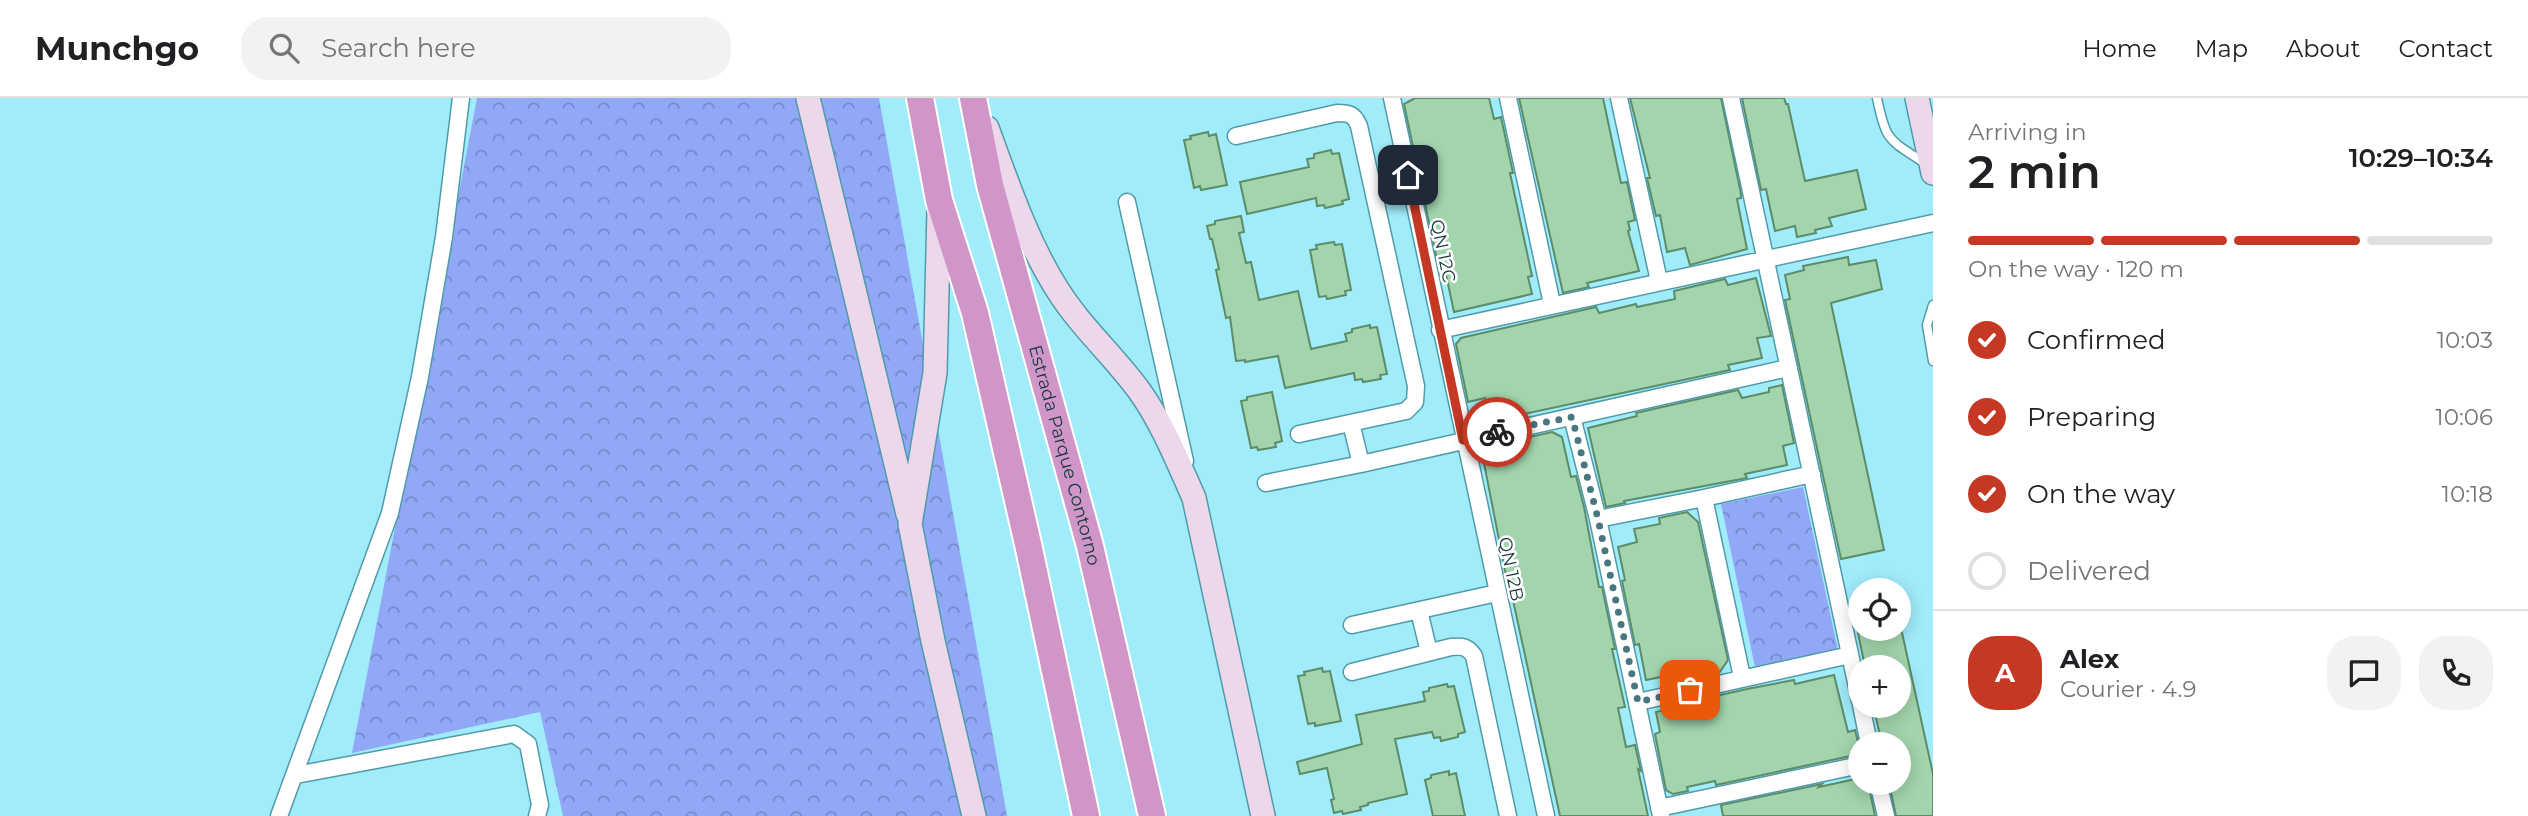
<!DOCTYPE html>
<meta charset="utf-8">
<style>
body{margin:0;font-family:Montserrat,sans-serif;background:#f2f2f2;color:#202124;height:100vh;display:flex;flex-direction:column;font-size:26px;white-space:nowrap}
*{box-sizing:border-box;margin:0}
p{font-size:23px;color:#757577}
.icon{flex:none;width:38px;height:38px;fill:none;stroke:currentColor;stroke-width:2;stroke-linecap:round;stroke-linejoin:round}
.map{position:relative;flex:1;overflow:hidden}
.sheet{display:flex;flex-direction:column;background:#fff;width:595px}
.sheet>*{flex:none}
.controls{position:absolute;left:1848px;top:480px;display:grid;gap:14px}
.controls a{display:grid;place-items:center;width:63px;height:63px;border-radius:50%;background:#fff;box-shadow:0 4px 18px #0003;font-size:35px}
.pin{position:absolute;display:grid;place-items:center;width:60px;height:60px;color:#fff;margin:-30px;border-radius:14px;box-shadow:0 4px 10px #0006}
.courier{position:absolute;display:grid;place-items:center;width:70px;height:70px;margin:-35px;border:5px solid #c43824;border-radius:50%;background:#fff;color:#222;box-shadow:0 2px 9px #0007}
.summary em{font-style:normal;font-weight:600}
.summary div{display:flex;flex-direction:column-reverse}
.summary{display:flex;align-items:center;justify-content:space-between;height:119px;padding:0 35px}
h1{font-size:46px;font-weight:600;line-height:52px}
.bar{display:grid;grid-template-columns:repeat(4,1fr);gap:10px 7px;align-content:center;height:84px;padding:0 35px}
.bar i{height:9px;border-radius:5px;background:#e0e0e0}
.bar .on{background:#c43824}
.bar p{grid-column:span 4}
.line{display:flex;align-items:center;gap:18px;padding:0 35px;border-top:2px solid #e0e0e0}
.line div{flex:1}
.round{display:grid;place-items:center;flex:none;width:74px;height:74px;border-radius:28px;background:#f2f2f2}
ol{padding:0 35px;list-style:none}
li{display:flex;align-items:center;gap:21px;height:77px}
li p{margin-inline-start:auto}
li .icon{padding:7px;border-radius:50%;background:#c43824;color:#fff;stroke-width:4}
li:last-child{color:#757577}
li i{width:38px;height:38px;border:4px solid #e0e0e0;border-radius:50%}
header{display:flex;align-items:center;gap:42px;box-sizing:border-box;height:98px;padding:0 35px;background:#fff;border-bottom:2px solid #e0e0e0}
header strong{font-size:33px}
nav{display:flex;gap:38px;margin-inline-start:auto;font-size:24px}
.search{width:490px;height:63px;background:#f2f2f2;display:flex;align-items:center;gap:18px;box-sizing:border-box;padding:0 24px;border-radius:28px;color:#757577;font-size:26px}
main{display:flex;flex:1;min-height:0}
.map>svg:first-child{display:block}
.park{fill:url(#park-crowns)}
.building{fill:#a2d5ad;stroke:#5c8c68;stroke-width:2}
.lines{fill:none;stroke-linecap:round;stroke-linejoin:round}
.service-casing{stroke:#509ba9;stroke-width:11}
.minor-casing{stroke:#509ba9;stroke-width:19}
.secondary-casing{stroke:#509ba9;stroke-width:26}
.trunk-casing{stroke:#fff;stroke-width:30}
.service{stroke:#fff;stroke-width:8}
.minor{stroke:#fff;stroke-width:16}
.secondary{stroke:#edd7eb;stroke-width:23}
.trunk{stroke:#d096c8;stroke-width:26}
.done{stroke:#487780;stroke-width:7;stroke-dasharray:0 12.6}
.route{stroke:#c43824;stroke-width:9}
.labels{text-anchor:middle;stroke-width:5;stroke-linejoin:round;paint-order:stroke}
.street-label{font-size:18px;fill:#18383e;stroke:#fff}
</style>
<header>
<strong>Munchgo</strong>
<div class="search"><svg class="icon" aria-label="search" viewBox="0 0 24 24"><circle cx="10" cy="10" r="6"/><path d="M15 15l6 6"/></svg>Search here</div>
<nav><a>Home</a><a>Map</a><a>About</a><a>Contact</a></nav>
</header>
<main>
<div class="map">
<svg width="1933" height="718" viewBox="0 0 1933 718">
<defs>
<pattern id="park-crowns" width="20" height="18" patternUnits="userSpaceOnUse" patternTransform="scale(1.75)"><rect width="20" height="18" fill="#91a8f7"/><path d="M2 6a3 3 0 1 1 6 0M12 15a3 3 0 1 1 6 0" fill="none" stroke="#758ac9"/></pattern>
</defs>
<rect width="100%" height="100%" fill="#a1ecfb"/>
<path class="park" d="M477,0H879L1007,718H563L540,614L352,655Z
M1803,389L1838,552L1755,569L1721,406Z"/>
<path class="building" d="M1415,0H1489L1494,21L1501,19L1513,75H1510L1532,178L1528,179L1532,196L1454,214L1444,167H1438L1404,6Z
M1519,0H1603L1621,85L1627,84L1635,122L1628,124L1630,132L1628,133L1639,173L1587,185L1589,189L1563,195Z
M1630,0H1721L1741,96V100L1737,101L1747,151L1690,167L1685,150L1667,154L1660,117L1656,118L1647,80H1650Z
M1742,0H1784L1786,6H1788L1805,83L1857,72L1866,111L1829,120L1832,128L1815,132L1816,135L1797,139L1795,128L1775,133L1766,91L1761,92Z
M1208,34L1209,38L1216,36L1227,87L1201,92L1200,88L1194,90L1184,42L1191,41L1190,38Z
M1331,52L1332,56L1339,55L1349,101L1342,103L1343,106L1325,110L1324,107L1317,108L1316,100L1247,116L1240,84L1309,69L1307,61L1314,60V56Z
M1241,118L1244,134L1239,135L1246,165L1251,164L1259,202L1298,193L1311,251L1347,243L1345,236L1352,234V231L1370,227V230L1377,229L1387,276L1380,277L1381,281L1363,284L1362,281L1355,282L1354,275L1285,290L1278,258L1245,264V262L1236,263L1230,219L1226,220L1216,172L1219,171L1212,141H1210L1207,128L1215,126V123Z
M1334,144L1335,147L1342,146L1351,192L1345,193L1346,197L1327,201L1326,198L1319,199L1310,152L1317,151L1316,147Z
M1848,159L1849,167L1876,162L1882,191L1831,205L1884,452L1841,461L1785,202L1790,201L1785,177L1804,172L1803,168Z
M1756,180L1771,238L1757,240L1762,260L1728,267L1730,272L1519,317L1518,312L1509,314L1508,311L1488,315L1485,300L1468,304L1456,246L1461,240L1596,209L1599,215L1636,206L1637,209L1675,201L1674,193L1725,181L1728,187Z
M1782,287L1794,345L1783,348L1787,367L1745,376L1747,380L1624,403L1625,405L1606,409L1588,330L1637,318L1636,315L1738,292L1742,300L1769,294V290Z
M1272,294L1282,343L1275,345L1276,349L1258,352L1257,349L1251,350L1241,303L1247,302V299Z
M1552,334L1562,339L1571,379L1576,378L1584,409L1599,489H1602L1615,551H1612L1625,609L1618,610L1626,649L1635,647L1641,673L1638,671L1648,718H1560L1511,493H1509L1484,365L1506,359L1503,345Z
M1687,414L1698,424L1728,562L1719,575L1706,578L1705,572L1667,581L1666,578L1646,582L1639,546L1635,547L1622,483L1625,482L1618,449L1637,444L1634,431L1660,426L1659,420Z
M1857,530H1901L1933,676V718H1896L1889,684H1899V646H1882L1873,607H1899V569H1865Z
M1322,570L1323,574L1330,573L1341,623L1315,628V625L1308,626L1298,578L1305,577L1304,574Z
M1834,577L1848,634L1855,632L1859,648L1858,655L1855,657L1716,687L1715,683L1687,689L1688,693L1673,696L1666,692L1655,636L1660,634L1656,614L1699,605L1698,602L1747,591L1794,582L1795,586Z
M1447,586L1448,589L1454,588L1465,634L1458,636V639L1441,643L1440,639L1434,640L1432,634L1395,641L1407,696L1368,705V707L1360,709L1361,712L1343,716L1342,713L1334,715L1331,702L1334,701L1327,670L1300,676L1297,664L1362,646L1356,617L1425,603L1423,594L1429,593V590Z
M1449,673V677L1456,675L1465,718H1433L1425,682L1431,680V677Z
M1860,680V684H1868L1875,718H1723L1721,707L1822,686L1819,689Z"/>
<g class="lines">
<g class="service-casing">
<path id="service" d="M1877,0C1886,45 1889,41 1926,66
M1933,207L1927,227L1933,263"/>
</g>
<g class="minor-casing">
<path id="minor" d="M1392,0L1546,718
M1508,0L1552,206
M1619,0L1659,183
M1731,0L1860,603
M1236,38L1337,15C1349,15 1354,16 1359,28L1416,288L1415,304L1406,313L1299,336
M1127,104L1185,363
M1440,232L1933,125
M1572,319L1598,421L1661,718
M1351,325L1361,366
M1266,385L1361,366L1788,270
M1704,400L1742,579
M1598,421L1704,400L1812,376
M1419,513L1429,554
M1352,527L1497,495
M1352,574L1451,549C1462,548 1467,548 1474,558L1508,718
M1638,604L1850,557
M1861,607L1869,646
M296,677L514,636L528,646L540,707L537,718
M1878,684L1886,718
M1659,710L1860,667
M279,718L390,415L420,279L444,139L461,0"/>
</g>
<g class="secondary-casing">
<path id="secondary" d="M808,0L908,416
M1917,0L1933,75
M987,30C1007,84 1026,142 1057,191C1080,228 1112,256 1138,291C1162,324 1177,362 1194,400L1263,718
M939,112L935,275L910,426L933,543L974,718"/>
</g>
<g class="trunk-casing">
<g id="trunk">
<path d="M920,0L939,102L975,215L1028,446L1086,718"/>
<path id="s1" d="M973,0L990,87L1090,448L1152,718"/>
</g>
</g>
<use href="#service" class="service"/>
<use href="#minor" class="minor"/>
<use href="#secondary" class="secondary"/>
<use href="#trunk" class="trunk"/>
</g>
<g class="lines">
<path class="done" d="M1497,334L1572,319L1598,421L1638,604L1690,592"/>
<path class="route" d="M1408,77L1463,342L1497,334"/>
</g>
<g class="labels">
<g class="street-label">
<text transform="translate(1443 153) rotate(78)" y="6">QN 12C</text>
<text dy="6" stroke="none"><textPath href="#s1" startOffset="369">Estrada Parque Contorno</textPath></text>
<text transform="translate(1511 471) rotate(78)" y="6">QN 12B</text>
</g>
</g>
</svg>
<div class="controls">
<a><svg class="icon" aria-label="locate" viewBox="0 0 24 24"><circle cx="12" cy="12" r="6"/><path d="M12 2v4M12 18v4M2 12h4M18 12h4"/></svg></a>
<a>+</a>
<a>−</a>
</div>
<div class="pin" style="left:1690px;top:592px;background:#ea580c"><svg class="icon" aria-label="bag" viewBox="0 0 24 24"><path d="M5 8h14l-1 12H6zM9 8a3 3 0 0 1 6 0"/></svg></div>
<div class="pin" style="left:1408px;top:77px;background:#1f2937"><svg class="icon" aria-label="home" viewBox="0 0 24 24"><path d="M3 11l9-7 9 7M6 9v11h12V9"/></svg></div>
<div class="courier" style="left:1497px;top:334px"><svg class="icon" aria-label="bike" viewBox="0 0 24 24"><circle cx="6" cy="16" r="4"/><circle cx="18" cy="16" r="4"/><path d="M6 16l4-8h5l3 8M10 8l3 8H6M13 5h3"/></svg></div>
</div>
<section class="sheet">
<div class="summary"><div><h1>2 min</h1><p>Arriving in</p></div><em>10:29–10:34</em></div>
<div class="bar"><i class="on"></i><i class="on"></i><i class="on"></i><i></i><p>On the way · 120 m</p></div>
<ol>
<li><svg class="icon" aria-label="check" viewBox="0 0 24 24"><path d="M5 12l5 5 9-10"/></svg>Confirmed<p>10:03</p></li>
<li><svg class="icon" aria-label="check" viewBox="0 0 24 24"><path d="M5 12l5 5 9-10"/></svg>Preparing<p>10:06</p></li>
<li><svg class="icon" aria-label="check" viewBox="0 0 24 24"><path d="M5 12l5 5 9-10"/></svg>On the way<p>10:18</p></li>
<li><i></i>Delivered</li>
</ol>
<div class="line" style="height:126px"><b class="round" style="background:#c43824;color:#fff">A</b><div><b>Alex</b><p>Courier · 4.9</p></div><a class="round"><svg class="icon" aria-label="chat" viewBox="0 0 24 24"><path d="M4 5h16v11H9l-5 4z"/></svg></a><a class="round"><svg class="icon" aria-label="phone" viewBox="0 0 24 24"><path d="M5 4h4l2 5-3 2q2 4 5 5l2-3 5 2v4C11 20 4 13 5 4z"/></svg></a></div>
</section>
</main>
